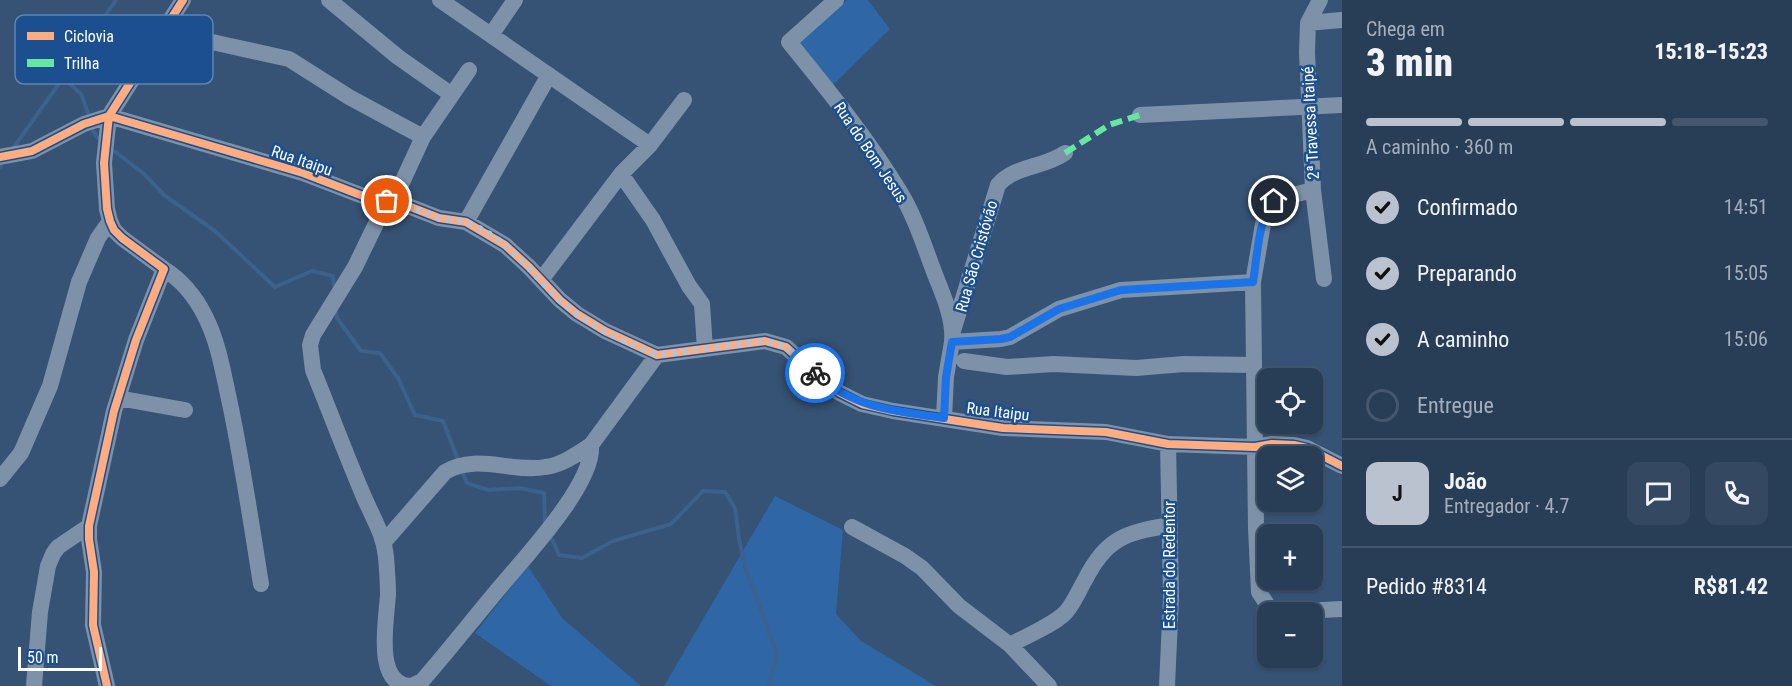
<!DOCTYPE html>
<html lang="pt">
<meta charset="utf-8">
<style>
body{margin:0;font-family:"Roboto Condensed",sans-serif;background:#344961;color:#f1f3f6;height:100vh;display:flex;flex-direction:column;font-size:22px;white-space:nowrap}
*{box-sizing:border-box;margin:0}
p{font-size:20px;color:#a5aeba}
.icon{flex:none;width:33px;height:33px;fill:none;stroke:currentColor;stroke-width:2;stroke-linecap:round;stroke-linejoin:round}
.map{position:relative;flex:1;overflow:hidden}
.side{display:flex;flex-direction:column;background:#283e57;width:450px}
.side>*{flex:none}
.fabs{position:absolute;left:1257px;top:368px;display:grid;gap:12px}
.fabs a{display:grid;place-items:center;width:66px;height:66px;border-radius:12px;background:#283e57;box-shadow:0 2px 4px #0004,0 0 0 2px #44576d;font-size:30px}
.scale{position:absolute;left:18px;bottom:15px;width:84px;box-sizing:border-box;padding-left:6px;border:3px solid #fff;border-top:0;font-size:16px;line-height:21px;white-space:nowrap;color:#fff;-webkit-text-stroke:4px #1b4f8f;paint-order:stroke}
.pin{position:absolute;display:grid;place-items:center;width:51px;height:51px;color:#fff;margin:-26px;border:3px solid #fff;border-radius:50%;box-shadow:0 2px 6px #0007}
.courier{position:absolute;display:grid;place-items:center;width:60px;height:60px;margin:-30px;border:4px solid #1a73e8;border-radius:50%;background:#fff;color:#222;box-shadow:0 2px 8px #0007}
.headline em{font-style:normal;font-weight:800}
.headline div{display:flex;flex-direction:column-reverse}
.headline{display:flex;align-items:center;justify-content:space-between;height:102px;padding:0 24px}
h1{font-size:39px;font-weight:800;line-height:45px}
.bar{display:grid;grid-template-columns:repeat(4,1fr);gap:9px 6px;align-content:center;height:72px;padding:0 24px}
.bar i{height:8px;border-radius:4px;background:#44576d}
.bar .active{background:#b9c2ce}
.bar p{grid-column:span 4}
.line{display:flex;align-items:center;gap:15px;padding:0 24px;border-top:2px solid #44576d}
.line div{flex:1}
.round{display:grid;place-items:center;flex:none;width:63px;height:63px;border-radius:12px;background:#344961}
ol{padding:0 24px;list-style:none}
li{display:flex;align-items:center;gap:18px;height:66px}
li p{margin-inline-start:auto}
li .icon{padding:6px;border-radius:50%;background:#b9c2ce;color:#111;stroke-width:4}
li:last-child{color:#a5aeba}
li i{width:33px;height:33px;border:3px solid #44576d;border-radius:50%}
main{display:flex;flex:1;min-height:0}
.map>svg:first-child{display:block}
.green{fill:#2f66a5}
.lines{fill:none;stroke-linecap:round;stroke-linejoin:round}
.stream{stroke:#3b618d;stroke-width:4}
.minor{stroke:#7d92a8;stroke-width:16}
.quiet{stroke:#66e7a1;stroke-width:6;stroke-dasharray:12 6;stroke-linecap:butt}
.cycleway-casing{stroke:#1b4f8f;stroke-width:11}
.cycleway{stroke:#ffac80;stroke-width:8}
.done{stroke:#b9c2ce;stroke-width:6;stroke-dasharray:0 10.8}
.route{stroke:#1a73e8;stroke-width:8}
.labels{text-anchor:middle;stroke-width:5;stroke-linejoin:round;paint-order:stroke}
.street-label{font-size:16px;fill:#fff;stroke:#1b4f8f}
.key{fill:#1b4f8f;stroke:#5f84b1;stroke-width:1.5}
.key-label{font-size:16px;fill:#fff}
</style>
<main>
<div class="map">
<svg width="1342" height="686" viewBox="0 0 1342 686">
<rect width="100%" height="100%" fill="#365274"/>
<path class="green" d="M847,0H868L890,29L831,87L792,41Z
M775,496L843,530L836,614L861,641L936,686H664Z
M528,566L562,618L641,686H551L475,633Z"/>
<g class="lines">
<path class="stream" d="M63,78L116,0
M93,131L98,138
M14,147L63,78L81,94L88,113
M114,151L143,173L164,195L215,231L275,287L312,271L333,276L334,286
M0,167L1,166
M336,312L337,318L361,351L380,353L398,378L415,415L443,421L457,457
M463,474L467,483L488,490L519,488L544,493L545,523
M552,539L559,555L582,558L613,541L671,524L703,491L725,492L735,508L739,539L746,569L777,654L769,686"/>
<path class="minor" d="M329,0L398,57L452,95
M440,0L650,145
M836,0L789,42C828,90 868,139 900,192C916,218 925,249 936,277C944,297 954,320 952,342
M1320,0L1308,23L1307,52L1313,190L1281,198L1269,206L1263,224L1253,282L1256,528L1259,592L1268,606L1283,612L1342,609
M1308,23L1342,20
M491,35L515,0
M212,42L289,59L349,97L423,137
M1140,115L1342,105
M0,157L32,151L84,124L109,116L303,173L363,196L403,204L439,218L466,222L505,245L529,267L560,300L577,314L605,331L657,355L765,341L786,347L821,379L840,393L862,404L893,411L1003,428L1106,432L1168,444L1255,447L1272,444L1294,445L1307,448L1342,466
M621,174L653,220L689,286L702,304L705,349
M1313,190L1324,279
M387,201L355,267L313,335L310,345L313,370C330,412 346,455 364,497C373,518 384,535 386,557C387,569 388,582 388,594C387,618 373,684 410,686
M393,202L423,137L469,70
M466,222L549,75
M164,269C183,281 195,296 205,316C218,341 223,372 229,399C242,460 251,522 261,584
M541,280L621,174L650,145L684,100
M953,331L998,185C1015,165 1044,168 1065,153
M964,361L1007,367L1054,364L1136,368L1184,364L1254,365
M118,398L185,410
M944,418L946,377L952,342L1001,339L1010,337L1059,309L1121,290L1253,282
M0,479L21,453L50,386L79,282L98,238L110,221
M852,527L905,556L922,568L959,606L1010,645L1049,686
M384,542L445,472C476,453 512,473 545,467C562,465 577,454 591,445
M1010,645C1026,636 1054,625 1066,612C1074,603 1079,590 1085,580C1106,538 1125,533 1170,525
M34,686L40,612L48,566L53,554L58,547L89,526
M107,686L93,625L94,572L89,539V526L114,411L136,340L164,269L122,238L114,230L110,221L107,209L104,163L109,116L183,0
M412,686L422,681C449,650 474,618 501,586C525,557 595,483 591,445L657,355
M1167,686L1171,597L1168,444"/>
<path class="quiet" d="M1065,153L1109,125L1140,115"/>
<g class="cycleway-casing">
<path id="cycleway" d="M0,157L32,151L84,124L109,116L303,173L363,196L403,204L439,218L466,222L505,245L529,267L560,300L577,314L605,331L657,355L765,341L786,347L821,379L840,393L862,404L893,411L1003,428L1106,432L1168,444L1255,447L1272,444L1294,445L1307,448L1342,466
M107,686L93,625L94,572L89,539V526L114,411L136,340L164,269L122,238L114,230L110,221L107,209L104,163L109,116L183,0"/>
</g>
<use href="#cycleway" class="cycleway"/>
</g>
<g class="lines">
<path class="done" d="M387,201C405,204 421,212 439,218C448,220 458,220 466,222C472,224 478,227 483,230C516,248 534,277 561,301C588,326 623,341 657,355L765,341L786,347L815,373"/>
<path class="route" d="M815,373C851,408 898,412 944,418L946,377L952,342L1001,339L1010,337L1059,309L1121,290L1253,282C1257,260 1258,217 1274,201"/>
</g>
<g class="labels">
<g class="street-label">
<text transform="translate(1310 123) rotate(-93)" y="6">2ª Travessa Itaipé</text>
<text transform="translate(871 152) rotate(56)" y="6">Rua do Bom Jesus</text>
<text transform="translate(302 160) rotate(19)" y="6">Rua Itaipu</text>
<text transform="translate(976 256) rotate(-74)" y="6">Rua São Cristóvão</text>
<text transform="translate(998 411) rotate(7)" y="6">Rua Itaipu</text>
<text transform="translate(1169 565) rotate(-90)" y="6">Estrada do Redentor</text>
</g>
</g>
<rect x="15" y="15" width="198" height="69" rx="9" class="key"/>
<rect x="27" y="32" width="27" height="8" fill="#ffac80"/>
<rect x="27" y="59" width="27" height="8" fill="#66e7a1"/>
<g class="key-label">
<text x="64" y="42">Ciclovia</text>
<text x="64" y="69">Trilha</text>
</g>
</svg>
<div class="fabs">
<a><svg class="icon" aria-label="locate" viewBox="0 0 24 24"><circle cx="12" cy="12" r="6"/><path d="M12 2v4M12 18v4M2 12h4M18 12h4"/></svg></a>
<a><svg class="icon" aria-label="layers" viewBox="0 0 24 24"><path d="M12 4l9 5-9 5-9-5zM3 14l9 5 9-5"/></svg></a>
<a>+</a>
<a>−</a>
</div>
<div class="scale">50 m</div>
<div class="pin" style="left:387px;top:201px;background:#ea580c"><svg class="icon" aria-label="bag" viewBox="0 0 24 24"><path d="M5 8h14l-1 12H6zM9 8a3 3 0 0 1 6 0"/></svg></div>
<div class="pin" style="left:1274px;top:201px;background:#1f2937"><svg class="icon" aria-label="home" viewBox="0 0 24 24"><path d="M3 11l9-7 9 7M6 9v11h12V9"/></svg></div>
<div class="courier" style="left:815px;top:373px"><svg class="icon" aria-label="bike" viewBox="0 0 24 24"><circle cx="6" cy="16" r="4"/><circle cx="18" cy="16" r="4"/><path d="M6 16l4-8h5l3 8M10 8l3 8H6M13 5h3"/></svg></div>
</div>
<section class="side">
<div class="headline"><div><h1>3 min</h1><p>Chega em</p></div><em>15:18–15:23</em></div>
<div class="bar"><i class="active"></i><i class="active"></i><i class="active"></i><i></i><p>A caminho · 360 m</p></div>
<ol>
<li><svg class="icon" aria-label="check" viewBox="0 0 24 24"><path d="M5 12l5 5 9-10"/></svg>Confirmado<p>14:51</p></li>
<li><svg class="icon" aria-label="check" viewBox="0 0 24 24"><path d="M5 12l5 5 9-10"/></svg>Preparando<p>15:05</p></li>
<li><svg class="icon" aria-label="check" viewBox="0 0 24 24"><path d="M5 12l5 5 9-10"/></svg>A caminho<p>15:06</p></li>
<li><i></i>Entregue</li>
</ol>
<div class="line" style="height:108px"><b class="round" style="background:#b9c2ce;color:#111">J</b><div><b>João</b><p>Entregador · 4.7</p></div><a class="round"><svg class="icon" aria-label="chat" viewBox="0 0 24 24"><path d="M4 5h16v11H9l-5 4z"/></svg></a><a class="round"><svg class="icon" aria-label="phone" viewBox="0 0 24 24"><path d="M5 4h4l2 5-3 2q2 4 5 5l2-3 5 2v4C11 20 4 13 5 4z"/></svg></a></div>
<div class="line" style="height:78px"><div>Pedido #8314</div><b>R$81.42</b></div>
</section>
</main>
